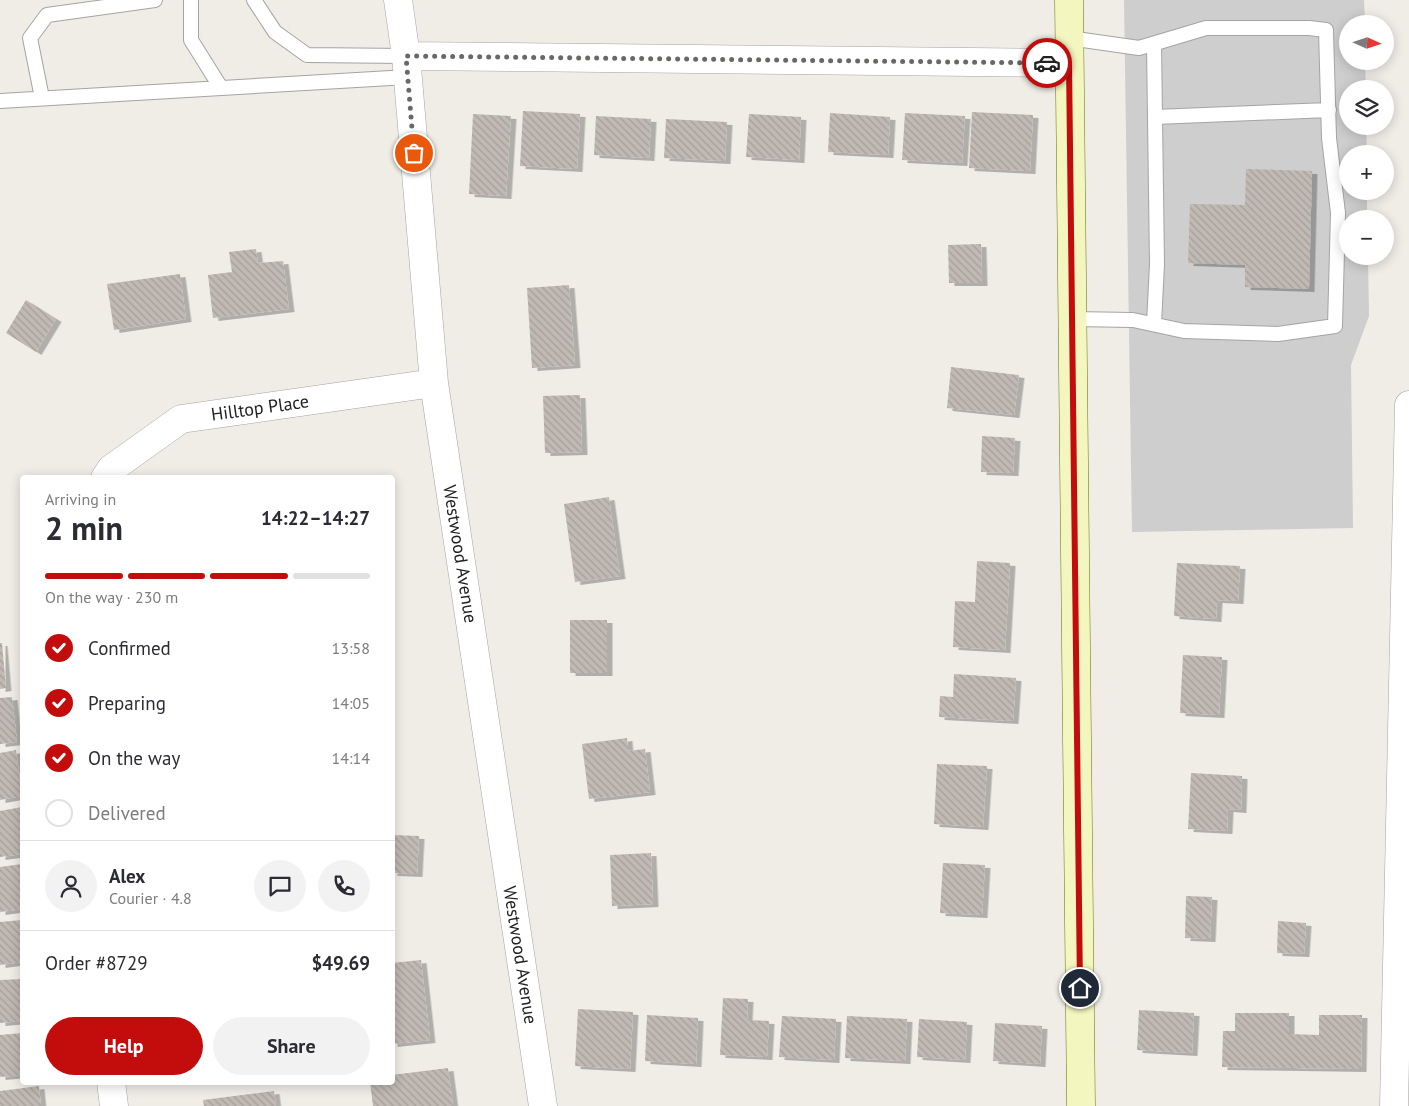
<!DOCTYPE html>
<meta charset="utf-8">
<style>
body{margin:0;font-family:"PT Sans",sans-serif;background:#f2f2f3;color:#2b2b33;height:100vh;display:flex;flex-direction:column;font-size:19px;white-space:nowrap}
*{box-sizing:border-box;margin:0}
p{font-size:16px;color:#7c7c81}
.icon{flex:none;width:28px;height:28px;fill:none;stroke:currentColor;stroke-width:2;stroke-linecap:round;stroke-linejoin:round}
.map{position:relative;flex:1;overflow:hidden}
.details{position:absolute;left:20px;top:475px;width:375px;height:610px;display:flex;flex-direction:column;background:#fff;border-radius:5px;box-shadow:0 2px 12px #0003}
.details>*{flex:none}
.needle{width:32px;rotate:93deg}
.buttons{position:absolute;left:1339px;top:15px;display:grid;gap:10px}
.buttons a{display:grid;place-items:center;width:55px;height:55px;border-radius:50%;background:#fff;box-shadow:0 2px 12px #0003;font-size:25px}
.pin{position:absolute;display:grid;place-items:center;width:42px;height:42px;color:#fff;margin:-21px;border:2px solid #fff;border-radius:50%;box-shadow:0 1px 5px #0007}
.courier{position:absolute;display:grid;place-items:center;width:50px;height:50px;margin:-25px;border:4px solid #c30d0d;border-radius:50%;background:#fff;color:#222;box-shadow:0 1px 6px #0007}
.summary em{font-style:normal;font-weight:800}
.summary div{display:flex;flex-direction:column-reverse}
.summary{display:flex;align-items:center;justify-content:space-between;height:85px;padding:0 25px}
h1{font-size:32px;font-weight:800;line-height:38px}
.bar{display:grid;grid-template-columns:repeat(4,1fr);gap:8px 5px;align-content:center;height:60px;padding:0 25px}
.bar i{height:6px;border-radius:4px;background:#e1e1e2}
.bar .current{background:#c30d0d}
.bar p{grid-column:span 4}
.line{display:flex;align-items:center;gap:12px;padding:0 25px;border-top:1px solid #e1e1e2}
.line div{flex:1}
.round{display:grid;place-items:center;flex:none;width:52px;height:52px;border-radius:26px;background:#f2f2f3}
ol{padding:0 25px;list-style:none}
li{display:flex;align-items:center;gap:15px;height:55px}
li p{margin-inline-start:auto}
li .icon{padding:5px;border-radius:50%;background:#c30d0d;color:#fff;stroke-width:4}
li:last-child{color:#7c7c81}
li i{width:28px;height:28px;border:2px solid #e1e1e2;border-radius:50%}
.action{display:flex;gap:10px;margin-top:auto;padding:10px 25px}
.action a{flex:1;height:58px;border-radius:30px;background:#c30d0d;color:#fff;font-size:20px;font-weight:800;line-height:58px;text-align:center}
.action a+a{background:#f2f2f3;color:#2b2b33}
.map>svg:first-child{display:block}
.religious{fill:#cecece}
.building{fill:url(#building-back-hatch);filter:url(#shadow)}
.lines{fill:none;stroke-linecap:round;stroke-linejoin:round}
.lane-casing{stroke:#a4a4a4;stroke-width:16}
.street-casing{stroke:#a4a4a4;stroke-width:29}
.secondary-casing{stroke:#67720c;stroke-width:29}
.lane{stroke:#fff;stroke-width:14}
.street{stroke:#fff;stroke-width:28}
.secondary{stroke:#f3f6bf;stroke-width:28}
.done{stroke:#696866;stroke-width:5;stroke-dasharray:0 9}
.route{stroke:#c30d0d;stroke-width:6}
.labels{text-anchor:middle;stroke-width:4;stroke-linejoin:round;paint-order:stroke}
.street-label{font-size:18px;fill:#202020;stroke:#fff}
</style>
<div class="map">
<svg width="1409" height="1106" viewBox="0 0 1409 1106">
<defs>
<pattern id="building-back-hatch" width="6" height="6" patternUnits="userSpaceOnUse" patternTransform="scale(1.25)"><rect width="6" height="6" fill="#c0b9b4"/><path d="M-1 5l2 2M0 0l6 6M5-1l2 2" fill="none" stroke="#a59f9a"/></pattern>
<filter id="shadow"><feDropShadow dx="5.5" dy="3" stdDeviation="0" flood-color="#0004"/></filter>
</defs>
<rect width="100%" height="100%" fill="#f0ede7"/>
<path class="religious" d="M1124,0H1364L1365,24H1348V61H1365L1366,89H1348V126H1366L1367,154H1348V191H1367V219H1348V256H1368L1369,316L1351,365L1353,528L1132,532Z"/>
<path class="building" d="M523,111L580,114L577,169L520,166Z
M972,112L1033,115L1030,171L969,168Z
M830,113L890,117L888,155L828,152Z
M905,113L965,116L962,163L902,160Z
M473,114L511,116L506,196L469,194Z
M749,114L801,117L799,160L746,157Z
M596,116L651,119L649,158L594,155Z
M666,119L727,122L725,161L664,158Z
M1246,169L1312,171L1309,289L1245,287V265L1188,263L1190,204L1245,205Z
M981,244L982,283H949L948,245Z
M256,249L258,263L283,261L289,309L213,318L208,275L232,272L229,252Z
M180,274L186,319L114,330L107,284Z
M569,285L575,365L532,368L527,288Z
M26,300L56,319L36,352L6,333Z
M951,367L1019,375L1014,415L947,408Z
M580,395L582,452L545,453L543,396Z
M982,436L1015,438L1013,473L981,472Z
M609,497L620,576L575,582L564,504Z
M977,561L1010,563L1005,650L953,647L955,601L975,602Z
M1177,563L1240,566L1238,601L1217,600L1216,619L1174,616Z
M570,620H607V673H570Z
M0,643H2L6,688L0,689Z
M1183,655L1222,657L1219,715L1180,713Z
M954,674L1016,678L1013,721L939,717L940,696L953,697Z
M12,697L17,742L0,744V698Z
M627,738L628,751L645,749L650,792L589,799L582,744Z
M16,750L22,796L0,800V753Z
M937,764L987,766L983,827L934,824Z
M1191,773L1242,776L1241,810L1228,809L1227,831L1188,829Z
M22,807V854L0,857V811Z
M392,835L419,836L417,874L392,873Z
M651,853L653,904L612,906L610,855Z
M943,863L985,865L982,915L940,913Z
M22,864V909L0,912V867Z
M1186,896L1212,897L1210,939L1185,938Z
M22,920V962L0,965V922Z
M1278,921L1306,923L1304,954L1277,953Z
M421,960L430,1040L392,1044V963Z
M22,979V1021L0,1023V980Z
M723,998L748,999L747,1020L769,1021L767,1057L720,1055Z
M578,1009L633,1012L630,1069L575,1066Z
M1139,1010L1194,1013L1192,1053L1137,1050Z
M1235,1013H1289V1034L1319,1035V1015H1362L1361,1069L1222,1067L1223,1031H1235Z
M647,1015L698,1018L696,1064L645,1061Z
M782,1016L836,1019L834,1060L779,1057Z
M847,1016L907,1019L905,1061L845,1058Z
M919,1019L967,1022L965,1060L917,1057Z
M995,1023L1042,1026L1040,1064L993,1061Z
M22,1033V1075L0,1077V1035Z
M448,1068L453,1106H373L370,1082H392V1075Z
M39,1086L41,1106H0V1091Z
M274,1091L276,1106H204L203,1100Z"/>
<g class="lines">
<g class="lane-casing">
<path id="lane" d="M191,0V40L221,88
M254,0L275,32L307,55L406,56
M1069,38L1139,48L1206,28H1309L1326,30L1329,138L1338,213L1335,326L1278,334L1184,331L1133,320L1072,319
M42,98L30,38L47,15L155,0
M0,101L408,77
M1155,117L1329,110
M1154,324L1157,264L1154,44"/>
</g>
<g class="street-casing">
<path id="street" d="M398,0L406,56L434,383L543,1106
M406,56L1069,63
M105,478L111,469L181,419L434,383
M111,1082L114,1106
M1394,1106L1409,405"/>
</g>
<g class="secondary-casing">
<path id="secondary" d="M1069,0L1081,1106"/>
</g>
<use href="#lane" class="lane"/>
<use href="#street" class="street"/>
<use href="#secondary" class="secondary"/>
</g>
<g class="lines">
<path class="done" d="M414,153L406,56L1047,63"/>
<path class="route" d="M1047,63H1069L1080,988"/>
</g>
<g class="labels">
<g class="street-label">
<text transform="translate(260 408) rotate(-8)" y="6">Hilltop Place</text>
<text transform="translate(460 554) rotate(81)" y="6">Westwood Avenue</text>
<text transform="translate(520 955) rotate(81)" y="6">Westwood Avenue</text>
</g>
</g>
</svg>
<div class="buttons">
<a><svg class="needle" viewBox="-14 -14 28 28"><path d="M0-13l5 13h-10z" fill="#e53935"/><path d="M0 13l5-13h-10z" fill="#7c7c81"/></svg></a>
<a><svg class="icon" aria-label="layers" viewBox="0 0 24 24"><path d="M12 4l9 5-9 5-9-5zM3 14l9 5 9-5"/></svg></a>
<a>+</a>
<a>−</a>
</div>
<div class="pin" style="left:414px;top:153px;background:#ea580c"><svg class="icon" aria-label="bag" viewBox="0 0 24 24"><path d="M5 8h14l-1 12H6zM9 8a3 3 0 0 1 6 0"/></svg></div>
<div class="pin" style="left:1080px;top:988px;background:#1f2937"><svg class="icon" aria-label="home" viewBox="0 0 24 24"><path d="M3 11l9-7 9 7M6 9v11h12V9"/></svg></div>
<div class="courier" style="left:1047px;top:63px"><svg class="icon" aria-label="car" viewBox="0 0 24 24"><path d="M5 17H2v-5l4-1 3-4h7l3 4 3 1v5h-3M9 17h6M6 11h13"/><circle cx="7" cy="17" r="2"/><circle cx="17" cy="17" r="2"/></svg></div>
<section class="details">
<div class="summary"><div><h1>2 min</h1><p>Arriving in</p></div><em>14:22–14:27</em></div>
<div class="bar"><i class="current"></i><i class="current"></i><i class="current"></i><i></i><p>On the way · 230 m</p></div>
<ol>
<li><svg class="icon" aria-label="check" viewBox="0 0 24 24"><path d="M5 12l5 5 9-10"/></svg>Confirmed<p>13:58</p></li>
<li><svg class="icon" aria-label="check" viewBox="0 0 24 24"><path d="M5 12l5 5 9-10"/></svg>Preparing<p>14:05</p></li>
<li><svg class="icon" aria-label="check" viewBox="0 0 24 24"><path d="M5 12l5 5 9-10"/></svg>On the way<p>14:14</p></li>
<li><i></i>Delivered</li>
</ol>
<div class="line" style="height:90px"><a class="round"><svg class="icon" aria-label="person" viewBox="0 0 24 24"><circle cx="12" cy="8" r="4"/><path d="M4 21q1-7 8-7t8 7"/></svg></a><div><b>Alex</b><p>Courier · 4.8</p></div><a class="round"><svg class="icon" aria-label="chat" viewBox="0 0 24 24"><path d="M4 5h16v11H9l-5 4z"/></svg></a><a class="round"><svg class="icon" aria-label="phone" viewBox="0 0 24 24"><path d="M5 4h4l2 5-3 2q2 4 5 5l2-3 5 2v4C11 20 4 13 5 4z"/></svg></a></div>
<div class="line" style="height:65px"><div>Order #8729</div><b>$49.69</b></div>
<div class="action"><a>Help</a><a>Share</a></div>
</section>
</div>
